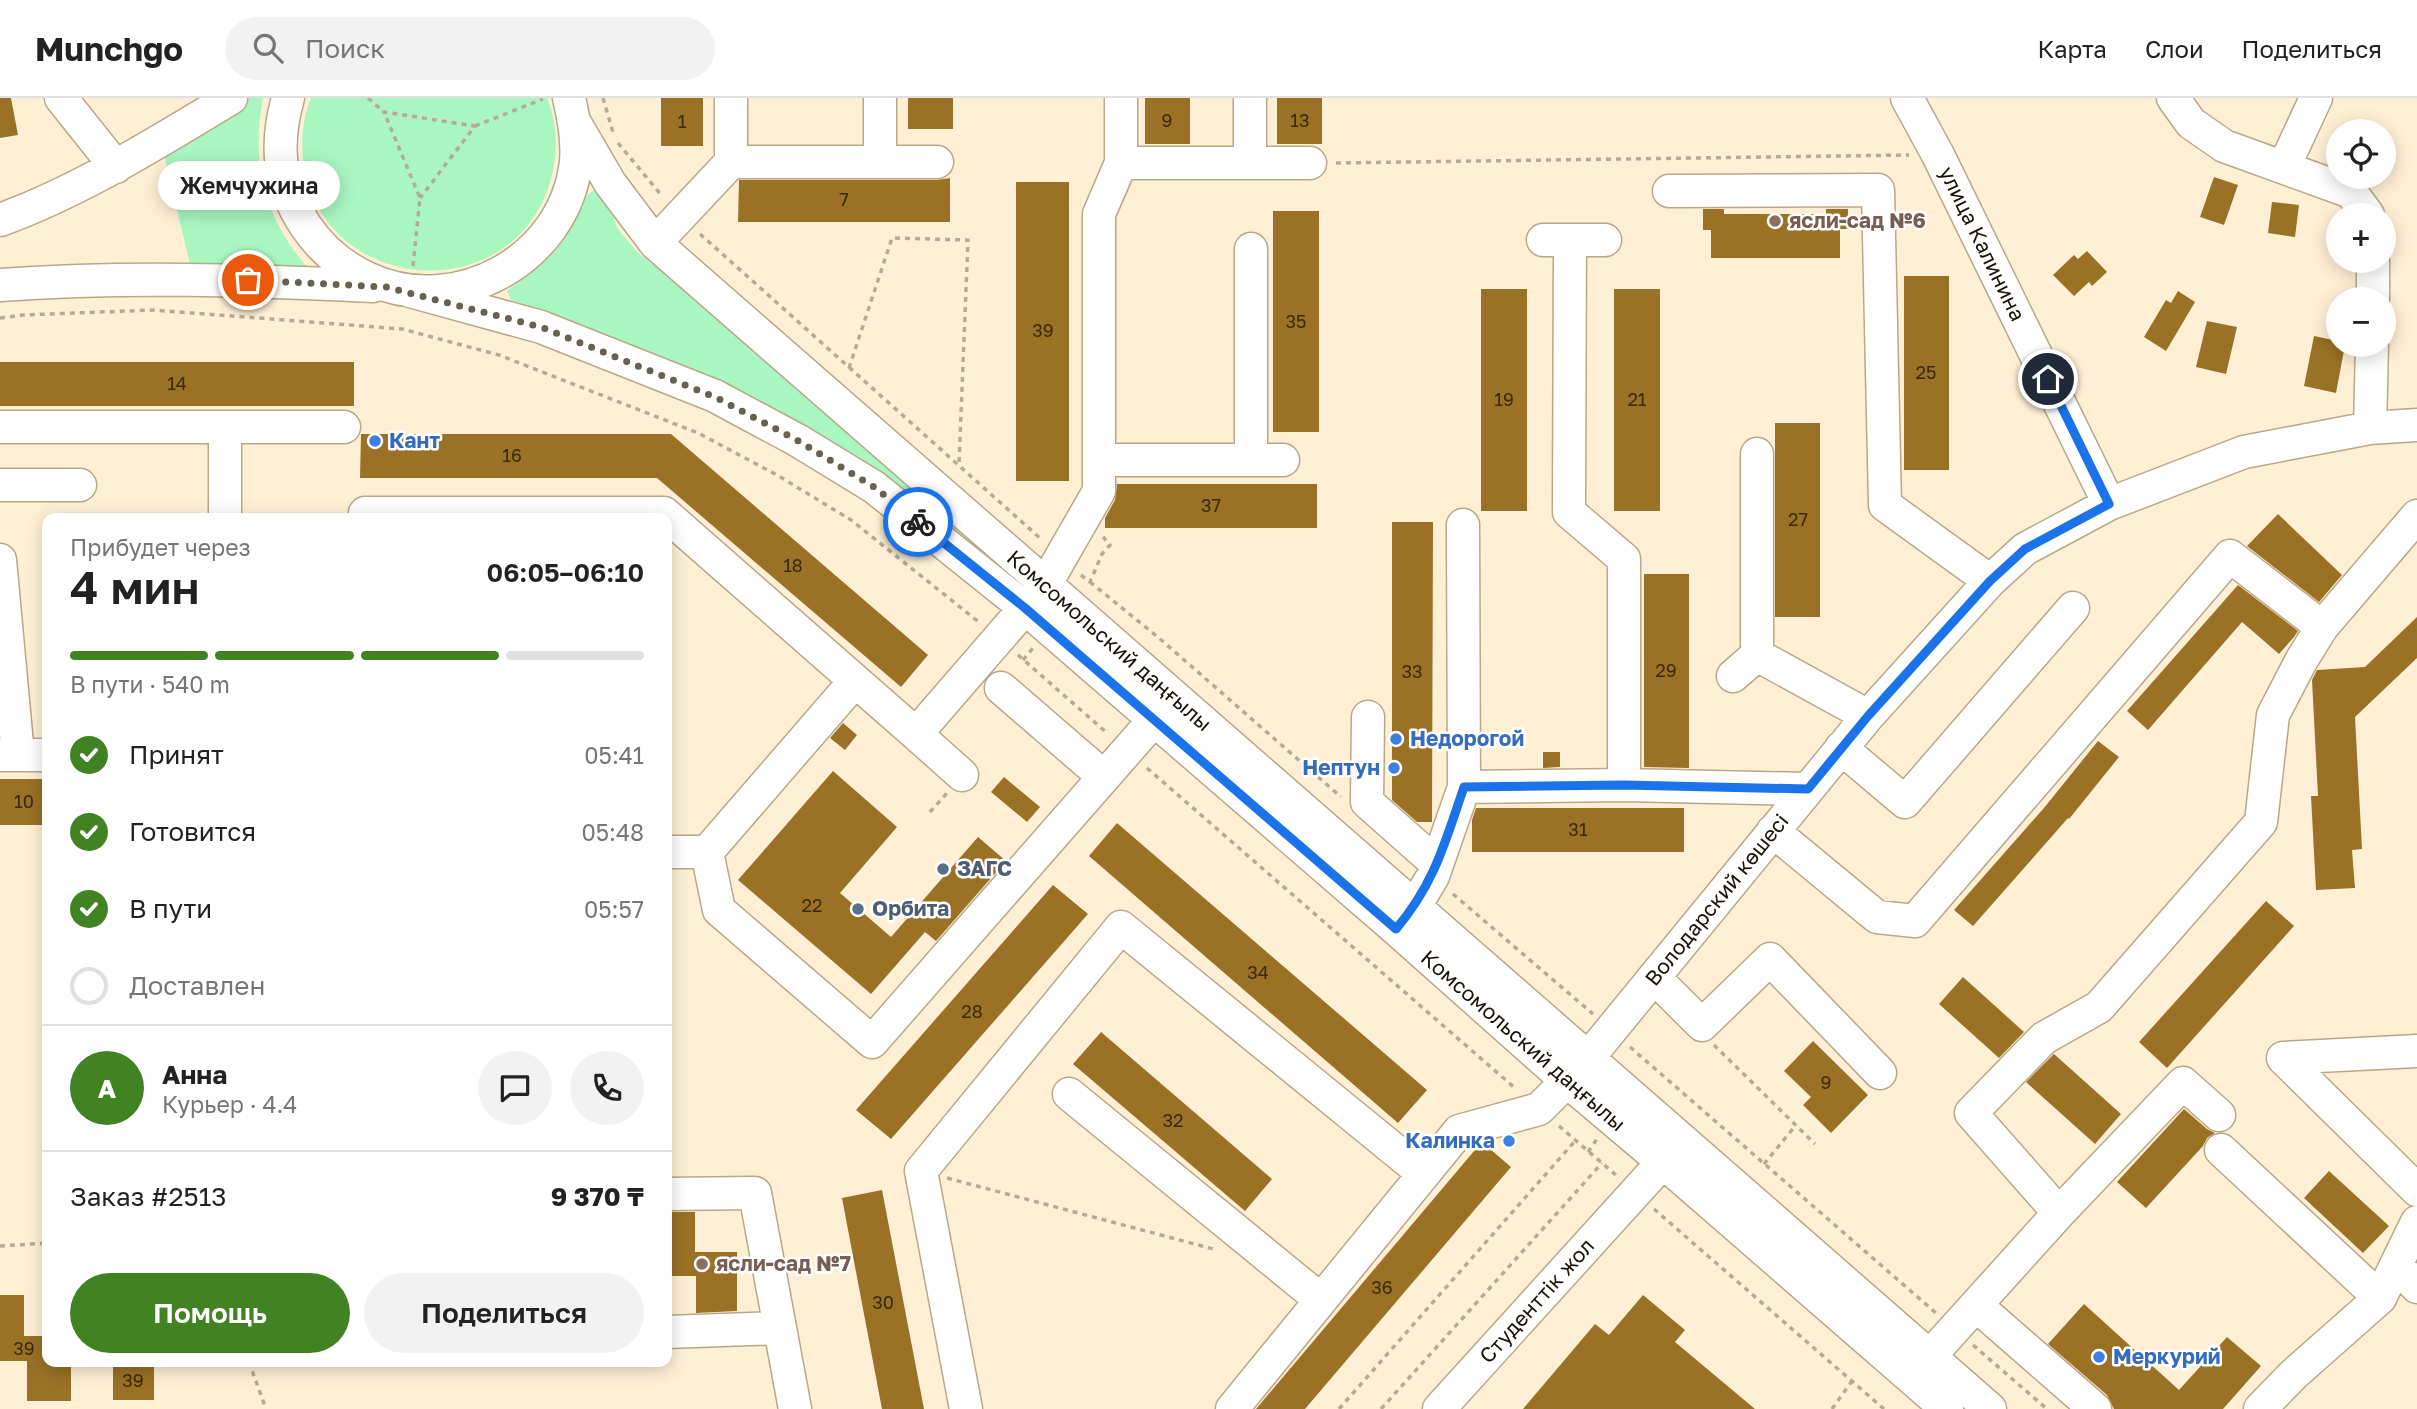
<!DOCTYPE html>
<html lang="ru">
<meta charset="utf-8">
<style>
body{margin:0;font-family:"Golos Text",sans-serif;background:#f2f2f2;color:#222;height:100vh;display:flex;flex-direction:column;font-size:26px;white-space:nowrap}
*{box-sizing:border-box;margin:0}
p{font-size:23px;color:#767676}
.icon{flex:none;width:38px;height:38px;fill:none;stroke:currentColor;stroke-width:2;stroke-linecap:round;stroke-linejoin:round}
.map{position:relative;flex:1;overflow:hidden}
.panel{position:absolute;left:42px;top:415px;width:630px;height:854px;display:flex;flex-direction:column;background:#fff;border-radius:14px;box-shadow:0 4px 18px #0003}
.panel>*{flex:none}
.controls{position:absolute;left:2326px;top:21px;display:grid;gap:14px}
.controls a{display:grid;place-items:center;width:70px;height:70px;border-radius:50%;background:#fff;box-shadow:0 4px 18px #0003;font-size:35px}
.pin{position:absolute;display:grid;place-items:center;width:60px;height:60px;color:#fff;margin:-30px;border:4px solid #fff;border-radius:50%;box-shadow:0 2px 7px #0007}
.courier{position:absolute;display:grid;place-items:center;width:70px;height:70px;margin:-35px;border:5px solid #1a73e8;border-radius:50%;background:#fff;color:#222;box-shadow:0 2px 9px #0007}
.bubble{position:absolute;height:49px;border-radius:24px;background:#fff;box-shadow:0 4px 18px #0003;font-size:23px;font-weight:600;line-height:49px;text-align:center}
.headline em{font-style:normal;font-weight:600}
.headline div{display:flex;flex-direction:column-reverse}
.headline{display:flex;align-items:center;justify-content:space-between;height:119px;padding:0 28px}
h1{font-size:46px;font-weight:600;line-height:52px}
.bar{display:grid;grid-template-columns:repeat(4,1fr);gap:10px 7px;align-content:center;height:84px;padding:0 28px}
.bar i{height:9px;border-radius:5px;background:#e0e0e0}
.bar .on{background:#418222}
.bar p{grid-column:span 4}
.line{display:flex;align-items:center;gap:18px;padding:0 28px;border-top:2px solid #e0e0e0}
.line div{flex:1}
.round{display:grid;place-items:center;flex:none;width:74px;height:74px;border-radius:37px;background:#f2f2f2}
ol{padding:0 28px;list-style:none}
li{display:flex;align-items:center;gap:21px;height:77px}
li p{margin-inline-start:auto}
li .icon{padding:7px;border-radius:50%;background:#418222;color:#fff;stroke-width:4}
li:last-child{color:#767676}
li i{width:38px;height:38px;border:4px solid #e0e0e0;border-radius:50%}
.cta{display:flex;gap:14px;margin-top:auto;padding:14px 28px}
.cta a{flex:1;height:80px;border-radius:42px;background:#418222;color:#fff;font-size:28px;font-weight:600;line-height:80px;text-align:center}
.cta a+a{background:#f2f2f2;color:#222}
header{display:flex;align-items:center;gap:42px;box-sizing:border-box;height:98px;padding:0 35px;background:#fff;border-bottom:2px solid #e0e0e0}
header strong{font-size:33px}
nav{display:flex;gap:38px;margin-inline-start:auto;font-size:24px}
.search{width:490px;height:63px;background:#f2f2f2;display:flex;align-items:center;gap:18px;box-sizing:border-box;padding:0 24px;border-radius:38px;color:#767676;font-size:26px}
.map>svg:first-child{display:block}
.green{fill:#a9f6c1}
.building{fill:#9a7125}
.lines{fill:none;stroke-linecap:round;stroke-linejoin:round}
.minor-casing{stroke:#b9a887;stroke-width:35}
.path{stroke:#b6aa94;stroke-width:3.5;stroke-dasharray:5 5;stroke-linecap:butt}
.minor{stroke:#fff;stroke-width:32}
.done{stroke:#6a604f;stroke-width:7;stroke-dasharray:0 12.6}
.route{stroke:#1a73e8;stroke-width:9}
.education-dot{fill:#8d6e63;stroke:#fff;stroke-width:2.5}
.shop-dot{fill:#3f7fe0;stroke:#fff;stroke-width:2.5}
.service-dot{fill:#5c6f8a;stroke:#fff;stroke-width:2.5}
.labels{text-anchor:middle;stroke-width:5;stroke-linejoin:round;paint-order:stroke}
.number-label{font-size:18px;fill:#392a0e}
.education-label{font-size:21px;font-weight:bold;fill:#785e54;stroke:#fff;text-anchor:start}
.street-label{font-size:21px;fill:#191307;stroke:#fff}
.shop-label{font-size:21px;font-weight:bold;fill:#366cbe;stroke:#fff;text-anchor:start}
.service-label{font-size:21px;font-weight:bold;fill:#4e5e75;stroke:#fff;text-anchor:start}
</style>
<header>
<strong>Munchgo</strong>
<div class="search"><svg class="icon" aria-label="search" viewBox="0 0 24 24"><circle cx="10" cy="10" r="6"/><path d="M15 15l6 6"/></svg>Поиск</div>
<nav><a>Карта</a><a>Слои</a><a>Поделиться</a></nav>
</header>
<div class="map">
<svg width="2417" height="1311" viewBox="0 0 2417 1311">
<rect width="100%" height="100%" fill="#fff0d5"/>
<path class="green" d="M243,0H263C251,68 263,115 306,168L293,173L190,166L163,53Z
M311,0H547C560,31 558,67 545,98C499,207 334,193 306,78C300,52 301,25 311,0Z
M594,92L606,100L618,131L637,154L710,212L890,373L1052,510L1045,517L922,412L515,211L507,193L550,158L567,129L577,106Z"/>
<path class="building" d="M0,0H11L18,37L0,40Z
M661,0H703V48H661Z
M908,0H953V31H908Z
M1145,0H1190V46H1145Z
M1277,0H1322V46H1277Z
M2214,79L2238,87L2224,127L2200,119Z
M950,80V124H738L739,82H937Z
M1016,84H1069V383H1016Z
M2272,104L2299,107L2295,139L2268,135Z
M1703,111H1724V116H1826V111H1848V131H1840V160H1711V132H1703Z
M1273,113H1319V334H1273Z
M2087,153L2107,174L2092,188L2089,184L2074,198L2053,177L2074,157L2078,161Z
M1904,178H1949V372H1904Z
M1481,191H1527V413H1481Z
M1614,191H1660V413H1614Z
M2178,193L2195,204L2166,253L2144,239L2166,202L2171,205Z
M2207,223L2237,229L2226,276L2196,269Z
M2314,238L2338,243V247H2345L2336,295L2304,288Z
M0,264H354V308H0Z
M1775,325H1820V519H1775Z
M361,336H671L928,557L901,589L657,380H360Z
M1117,386H1317V430H1105V420L1115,402Z
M2278,416L2342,477L2319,504L2247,448Z
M1392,424H1433L1432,724H1417L1392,702Z
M1644,476H1689V670L1644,669Z
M2238,487L2298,533L2294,539L2279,556L2242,524L2148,632L2127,613Z
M2417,519V560L2355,619L2362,751L2352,752L2355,790L2316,792L2311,698H2318L2312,582L2317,572L2365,569Z
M843,625L857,637L845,652L830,640Z
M2098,643L2119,659L2069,721L2068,720L1973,828L1954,812L2044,710Z
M1543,654H1560V669L1543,670Z
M833,673L897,729L840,795L891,839L978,739L1006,763L936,843L925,834L871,896L738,782Z
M1004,679L1040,709L1027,724L991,694Z
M0,681H47V727H0Z
M1476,710H1684V754H1472V722Z
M1117,725L1427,992L1398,1025L1089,758Z
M1053,787L1088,816L891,1041L856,1012Z
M2266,803L2294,828L2167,970L2139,944Z
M1963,879L2024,934L1999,960L1939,906Z
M1101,934L1272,1081L1245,1113L1073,966Z
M1813,943L1868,997L1831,1035L1803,1007L1811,999L1784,973Z
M2054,956L2121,1016L2095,1046L2026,984Z
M2184,1011L2207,1031L2215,1035L2207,1040L2203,1048L2146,1110L2117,1084Z
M1483,1045L1511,1069L1305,1311H1256L1480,1046Z
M2329,1073L2389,1128L2363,1155L2304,1100Z
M882,1092L924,1311H882L842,1100Z
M667,1114H695V1154H737V1213L696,1215V1178H667Z
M0,1197H24V1238H47V1264H71V1303H27V1263H0Z
M1643,1197L1685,1232L1675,1244L1755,1311H1523L1595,1226L1609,1237Z
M2084,1206L2179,1292L2227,1239L2261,1268L2223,1311H2114L2107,1297L2048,1246Z
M113,1264H154V1302H113Z"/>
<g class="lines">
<g class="minor-casing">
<path id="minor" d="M61,0L116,69
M288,0C275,46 278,86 305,127C321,151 342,169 369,181C457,221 566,161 576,63C578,42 574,21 569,0
M731,0V64H937
M880,0V64
M1250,0V65
M1907,0L1938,57L2109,406
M2173,0L2191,25L2224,48L2351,94L2368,117
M575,25L610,85L655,145L1990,1311
M1121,65H1310
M2284,69L2316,0
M1669,93L1878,92L1885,407L1990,483
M0,122C82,92 156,45 231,0
M1543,142H1605
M1570,142L1569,414L1624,461V687
M655,145L731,64
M1251,151V362
M0,187C125,178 248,182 373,188
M410,193L541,229L715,298L797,342L874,389L1025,510L1396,831L1567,983L1663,1064L1947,1311
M2373,201V163
M0,329H344
M225,329V420
M2370,330L2372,247
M1757,356V557L1868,618
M1099,362H1283
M0,387H80
M365,415H664L916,636L1025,510
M0,462L18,657
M1045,487L1099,393V116L1121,65V0
M1733,578L1757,557
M855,583L707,754L719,812L872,944L1154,622
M1001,590L1104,679
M1368,619L1367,704L1437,766
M916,636L962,677
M1841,650L1905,704L2073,510
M0,657H47
M1464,689L1624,687L1808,691
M1773,733L1877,819L1915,823L2230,458L2322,529
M667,754H707
M1401,825L1414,810L1433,778L1464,689L1463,427
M1654,879L1702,927L1770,861L1880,975
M2417,953L2283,960L2417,1092
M1588,960L1868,618L1990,483L2025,451L2109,406L2244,354L2370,330L2417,327
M1069,996L1321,1202
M2221,1052L2380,1200
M667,1096L755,1095L795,1311
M2059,1115L1971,1015L2044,940L2099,909L2261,724L2273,617L2301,563L2322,529L2417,418
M2396,1167L2417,1189
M1977,1208L2095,1311
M667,1234L780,1230
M1929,1259L2059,1115L2183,985L2219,1017
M966,1311L921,1073L1121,829L1424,1076
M1232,1311L1459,1033L1539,1011L1567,983
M1439,1311L1663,1064
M2260,1311L2293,1277L2380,1200L2417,1124"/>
</g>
<path class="path" d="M368,0L384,14
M603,0L614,38
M475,28L543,1
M618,45L662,98
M1336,65L1909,57
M700,136L1041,441
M413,168L420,100L384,14L475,28L420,100
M0,220L23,217L153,212L402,231L499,257L698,335L777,377L851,422L980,525
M849,270L892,140L968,142L959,366
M1081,477L1090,484L1102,456L1110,447L1103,439
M1090,484L1159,540L1341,699
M1018,557L1107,635
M1023,562L1033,550
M1147,670L1516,991
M1310,672L1315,669L1342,664
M930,714L947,695
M1453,796L1593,916
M1714,947L1815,1046
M1630,949L1936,1215
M1559,1028L1617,1078
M1588,1054L1597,1041
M1764,1066L1796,1027
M947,1080L1217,1152
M1654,1111L1884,1311
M0,1148L47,1145
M1973,1247L2047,1311
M249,1264L266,1311
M1339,1311L1575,1043
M1381,1311L1602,1065
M1832,1311L1852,1283"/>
<use href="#minor" class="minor"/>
</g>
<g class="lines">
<path class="done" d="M248,182L386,189L541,229L715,299L797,342L874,389L918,424"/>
<path class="route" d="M918,424L1025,510L1396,831C1435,785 1445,744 1464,689L1624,687L1808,691L1868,618L1990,483L2025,451L2109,406L2048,281"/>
</g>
<g class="education-dot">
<circle cx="1775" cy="123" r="7"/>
<circle cx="702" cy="1166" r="7"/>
</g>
<g class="shop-dot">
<circle cx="375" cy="343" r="7"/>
<circle cx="1396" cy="641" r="7"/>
<circle cx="1394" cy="670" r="7"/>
<circle cx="1509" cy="1043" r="7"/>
<circle cx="2099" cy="1259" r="7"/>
</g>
<g class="service-dot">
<circle cx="943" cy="771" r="7"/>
<circle cx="858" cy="811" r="7"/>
</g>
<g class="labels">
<g class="number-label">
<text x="1167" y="29">9</text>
<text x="1300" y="29">13</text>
<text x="682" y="30">1</text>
<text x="844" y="108">7</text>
<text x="1296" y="230">35</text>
<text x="1043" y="239">39</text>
<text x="1926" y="281">25</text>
<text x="177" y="292">14</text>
<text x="1504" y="308">19</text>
<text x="1637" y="308">21</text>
<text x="512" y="364">16</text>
<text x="1211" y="414">37</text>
<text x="1798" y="428">27</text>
<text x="793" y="474">18</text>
<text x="1666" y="579">29</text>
<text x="1412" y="580">33</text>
<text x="24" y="710">10</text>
<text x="1578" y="738">31</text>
<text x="812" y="814">22</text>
<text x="1258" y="881">34</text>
<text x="972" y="920">28</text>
<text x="1826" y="991">9</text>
<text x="1173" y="1029">32</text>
<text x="1382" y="1196">36</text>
<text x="883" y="1211">30</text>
<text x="24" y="1257">39</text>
<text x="133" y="1289">39</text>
</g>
<g class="education-label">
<text x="1789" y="130">ясли-сад №6</text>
<text x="716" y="1173">ясли-сад №7</text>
</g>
<g class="street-label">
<text transform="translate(1982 146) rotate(64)" y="7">улица Калинина</text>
<text transform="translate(1109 543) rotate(41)" y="7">Комсомольский даңғылы</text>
<text transform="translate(1717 802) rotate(-51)" y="7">Володарский көшесі</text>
<text transform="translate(1523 943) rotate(41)" y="7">Комсомольский даңғылы</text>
<text transform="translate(1537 1203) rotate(-48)" y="7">Студенттік жол</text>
</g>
<g class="shop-label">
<text x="389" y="350">Кант</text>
<text x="1410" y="648">Недорогой</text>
<text x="1380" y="677" text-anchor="end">Нептун</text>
<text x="1495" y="1050" text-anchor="end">Калинка</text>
<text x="2113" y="1266">Меркурий</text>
</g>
<g class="service-label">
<text x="957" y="778">ЗАГС</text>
<text x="872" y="818">Орбита</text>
</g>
</g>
</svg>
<div class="controls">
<a><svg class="icon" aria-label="locate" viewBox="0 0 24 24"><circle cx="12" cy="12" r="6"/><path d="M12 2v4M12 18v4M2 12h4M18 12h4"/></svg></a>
<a>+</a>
<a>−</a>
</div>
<div class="pin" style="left:248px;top:182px;background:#ea580c"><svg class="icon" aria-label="bag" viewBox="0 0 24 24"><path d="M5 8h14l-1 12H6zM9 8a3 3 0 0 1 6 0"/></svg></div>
<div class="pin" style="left:2048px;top:281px;background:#1f2937"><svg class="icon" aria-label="home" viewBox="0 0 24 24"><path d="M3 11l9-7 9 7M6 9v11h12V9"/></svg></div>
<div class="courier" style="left:918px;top:424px"><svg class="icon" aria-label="bike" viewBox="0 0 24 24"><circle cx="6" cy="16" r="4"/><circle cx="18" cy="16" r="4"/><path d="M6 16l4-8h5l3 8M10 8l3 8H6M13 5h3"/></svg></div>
<div class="bubble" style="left:158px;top:63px;width:182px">Жемчужина</div>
<section class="panel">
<div class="headline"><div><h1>4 мин</h1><p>Прибудет через</p></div><em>06:05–06:10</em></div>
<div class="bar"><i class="on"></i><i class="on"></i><i class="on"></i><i></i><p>В пути · 540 m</p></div>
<ol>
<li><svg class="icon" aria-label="check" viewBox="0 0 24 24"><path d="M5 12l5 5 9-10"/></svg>Принят<p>05:41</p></li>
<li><svg class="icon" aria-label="check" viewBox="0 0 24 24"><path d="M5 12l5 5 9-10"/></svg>Готовится<p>05:48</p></li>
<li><svg class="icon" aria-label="check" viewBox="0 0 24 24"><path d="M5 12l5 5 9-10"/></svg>В пути<p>05:57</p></li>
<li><i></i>Доставлен</li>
</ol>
<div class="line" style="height:126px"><b class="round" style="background:#418222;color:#fff">А</b><div><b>Анна</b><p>Курьер · 4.4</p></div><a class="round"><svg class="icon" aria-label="chat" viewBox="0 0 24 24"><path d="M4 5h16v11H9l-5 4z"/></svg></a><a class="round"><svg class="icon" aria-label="phone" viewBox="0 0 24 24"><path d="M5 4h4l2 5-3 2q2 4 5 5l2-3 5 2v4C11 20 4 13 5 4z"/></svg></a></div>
<div class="line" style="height:91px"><div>Заказ #2513</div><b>9 370 ₸</b></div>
<div class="cta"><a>Помощь</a><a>Поделиться</a></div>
</section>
</div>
